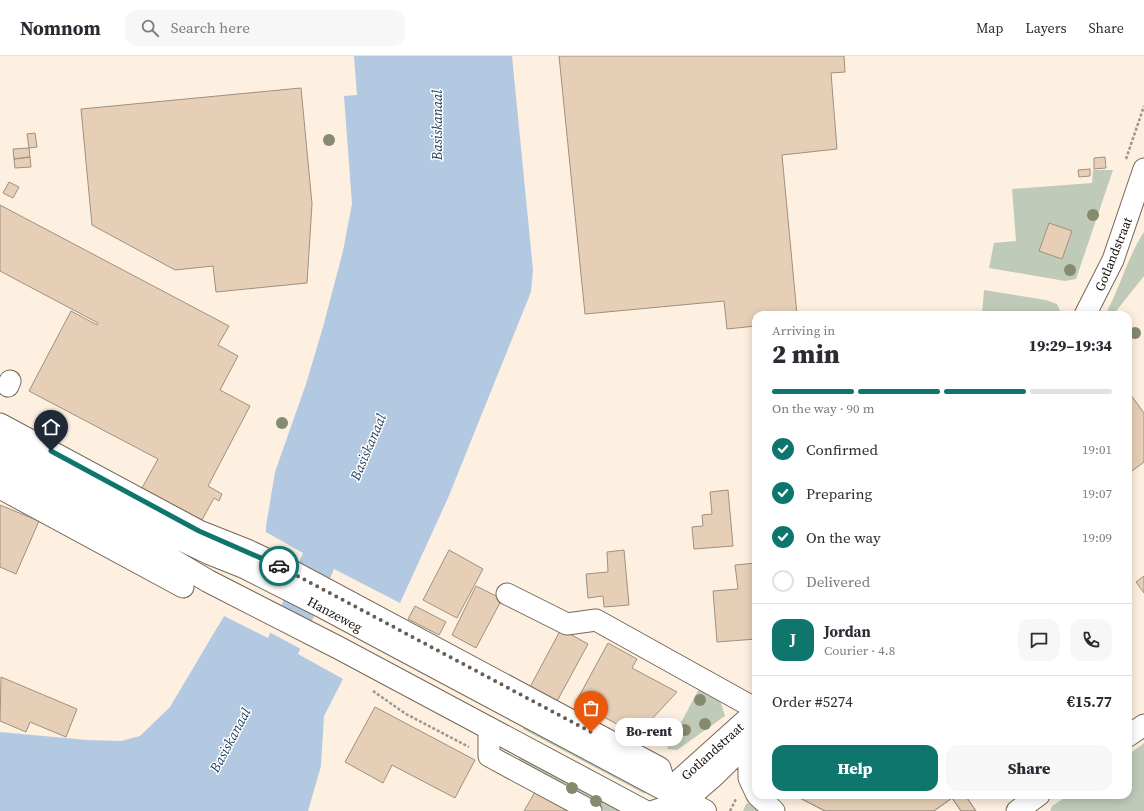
<!DOCTYPE html>
<meta charset="utf-8">
<style>
body{margin:0;font-family:"Source Serif 4",serif;background:#f7f7f7;color:#2b2b33;height:100vh;display:flex;flex-direction:column;font-size:15px;white-space:nowrap}
*{box-sizing:border-box;margin:0}
p{font-size:13px;color:#7c7c81}
.icon{flex:none;width:22px;height:22px;fill:none;stroke:currentColor;stroke-width:2;stroke-linecap:round;stroke-linejoin:round}
.map{position:relative;flex:1;overflow:hidden}
.panel{position:absolute;left:752px;top:255px;width:380px;height:488px;display:flex;flex-direction:column;background:#fff;border-radius:12px;box-shadow:0 2px 10px #0003}
.panel>*{flex:none}
.pin{position:absolute;display:grid;place-items:center;width:34px;height:34px;color:#fff;margin:-41px -17px;border-radius:50% 50% 50% 0;rotate:-45deg;box-shadow:0 0 4px #0007}
.pin .icon{rotate:45deg}
.courier{position:absolute;display:grid;place-items:center;width:40px;height:40px;margin:-20px;border:3px solid #0f766e;border-radius:50%;background:#fff;color:#222;box-shadow:0 1px 5px #0007}
.bubble{position:absolute;height:28px;border-radius:12px;background:#fff;box-shadow:0 2px 10px #0003;font-size:13px;font-weight:800;line-height:28px;text-align:center}
.head em{font-style:normal;font-weight:800}
.head div{display:flex;flex-direction:column-reverse}
.head{display:flex;align-items:center;justify-content:space-between;height:68px;padding:0 20px}
h1{font-size:26px;font-weight:800;line-height:30px}
.bar{display:grid;grid-template-columns:repeat(4,1fr);gap:6px 4px;align-content:center;height:48px;padding:0 20px}
.bar i{height:5px;border-radius:3px;background:#e1e1e2}
.bar .on{background:#0f766e}
.bar p{grid-column:span 4}
.line{display:flex;align-items:center;gap:10px;padding:0 20px;border-top:1px solid #e1e1e2}
.line div{flex:1}
.round{display:grid;place-items:center;flex:none;width:42px;height:42px;border-radius:12px;background:#f7f7f7}
ol{padding:0 20px;list-style:none}
li{display:flex;align-items:center;gap:12px;height:44px}
li p{margin-inline-start:auto}
li .icon{padding:4px;border-radius:50%;background:#0f766e;color:#fff;stroke-width:4}
li:last-child{color:#7c7c81}
li i{width:22px;height:22px;border:2px solid #e1e1e2;border-radius:50%}
.primary-button{display:flex;gap:8px;margin-top:auto;padding:8px 20px}
.primary-button a{flex:1;height:46px;border-radius:12px;background:#0f766e;color:#fff;font-size:16px;font-weight:800;line-height:46px;text-align:center}
.primary-button a+a{background:#f7f7f7;color:#2b2b33}
header{display:flex;align-items:center;gap:24px;box-sizing:border-box;height:56px;padding:0 20px;background:#fff;border-bottom:1px solid #e1e1e2}
header strong{font-size:19px}
nav{display:flex;gap:22px;margin-inline-start:auto;font-size:14px}
.search{width:280px;height:36px;background:#f7f7f7;display:flex;align-items:center;gap:10px;box-sizing:border-box;padding:0 14px;border-radius:12px;color:#7c7c81;font-size:15px}
.map>svg:first-child{display:block}
.green{fill:#bfcab9}
.water{fill:#b3c8e1}
.pier{fill:#fdf0e1}
.building{fill:#e6cfb6;stroke:#9f907f}
.lines{fill:none;stroke-linecap:round;stroke-linejoin:round}
.minor-casing{stroke:#776858;stroke-width:23}
.major-casing{stroke:#776858;stroke-width:24}
.path{stroke:#9f958a;stroke-width:2.5;stroke-dasharray:3 2;stroke-linecap:butt}
.minor{stroke:#fff;stroke-width:21}
.major{stroke:#fff;stroke-width:22}
.tree{fill:#848b6e}
.done{stroke:#665e55;stroke-width:4;stroke-dasharray:0 7.2}
.route{stroke:#0f766e;stroke-width:5}
.labels{text-anchor:middle;stroke-width:3;stroke-linejoin:round;paint-order:stroke}
.street-label{font-size:13px;fill:#150f09;stroke:#fff}
.water-label{font-size:14px;font-style:italic;fill:#1c3a5d;stroke:#fff}
</style>
<header>
<strong>Nomnom</strong>
<div class="search"><svg class="icon" aria-label="search" viewBox="0 0 24 24"><circle cx="10" cy="10" r="6"/><path d="M15 15l6 6"/></svg>Search here</div>
<nav><a>Map</a><a>Layers</a><a>Share</a></nav>
</header>
<div class="map">
<svg width="1144" height="755" viewBox="0 0 1144 755">
<rect width="100%" height="100%" fill="#fdf0e1"/>
<path class="green" d="M1093,114H1113L1076,223L1065,225L989,212L994,187L1016,185L1012,133L1092,127Z
M1144,176V220L1113,259H1105C1120,232 1127,202 1144,176Z
M984,234L1046,244L1057,248L1061,257L1059,259H982Z
M701,629L721,647L725,660L677,694L667,693Z
M525,669L647,734L645,738L523,673Z
M1144,687V755H1050L1052,750L1069,739H1128V699Z
M520,701L622,755H604L516,708Z
M753,744L764,755H743L746,748Z"/>
<path class="water" d="M354,0H512L533,214L531,236L448,442L400,547L334,513L298,598L343,623L324,660L321,710L308,755H0V676L87,684L121,685L140,680L170,651L224,560L268,582L270,577L303,497L266,476V470L275,416L306,328L323,271L343,195L352,148L344,40L357,39Z"/>
<path class="pier" d="M280,549L313,566L301,593L269,576Z"/>
<path class="building" d="M559,0H844L845,16L831,17L837,93L782,99L797,259H756V270L727,273L724,245L585,258Z
M301,32L312,148L307,227L216,236L213,210L175,214L92,169L81,53Z
M35,77L37,91L29,92L27,78Z
M29,92L30,101L14,103L13,93Z
M30,101L31,111L15,112L14,103Z
M1105,101L1106,112L1094,113V102Z
M1090,113V120L1079,121L1078,114Z
M9,126L19,131L13,142L3,137Z
M0,149L229,270L218,289L238,300L220,334L250,350L208,430L222,438L219,445L214,442L202,464L142,432L158,403L29,335L71,255L97,269L98,267L0,215Z
M1049,167L1072,175L1062,203L1039,195Z
M1128,335L1144,357V406L1128,418Z
M728,434L733,490L694,493L692,471L703,470L702,459L712,458L710,436Z
M0,449L39,465L16,518L0,511Z
M449,494L483,513L457,562L423,544Z
M624,494L629,549L604,551L603,540L588,542L586,518L608,516L607,496Z
M756,507V583L717,586L713,535L738,533L735,509Z
M1144,520V537L1136,526Z
M476,530L502,543L476,592L452,579Z
M415,550L446,566L439,579L408,563Z
M561,573L588,588L556,647L529,633Z
M608,587L637,603L632,612L677,636L637,679L576,646Z
M1,621L77,653L66,681L30,666L26,676L0,665Z
M375,651L475,704L455,742L392,709L383,727L345,706Z
M535,736L571,755H524Z
M794,739H965L976,755H961L952,742L934,755H825Z
M794,739H965L976,755H961L952,742L934,755H825Z"/>
<g class="lines">
<g class="minor-casing">
<path id="minor" d="M1085,259L1113,204L1144,113
M8,330L10,325
M0,368L199,475L247,494L294,516L660,712L667,735L756,655
M0,432L183,531
M507,538L567,568L596,564L756,653
M489,672V700L591,755
M1128,680L1144,669
M749,687V722L756,737
M757,739L774,755
M654,755L685,745L713,721L756,679
M1017,755L1039,739"/>
</g>
<g class="major-casing">
<path id="major" d="M0,388L174,480L209,497L244,511L321,550L705,755
M0,411L149,490L208,525L339,592L644,755"/>
</g>
<path class="path" d="M1126,103L1144,50
M373,635L406,658L469,691
M730,755L736,743"/>
<use href="#minor" class="minor"/>
<use href="#major" class="major"/>
</g>
<g class="tree">
<circle cx="329" cy="84" r="6"/>
<circle cx="1093" cy="159" r="6"/>
<circle cx="1070" cy="214" r="6"/>
<circle cx="1135" cy="277" r="6"/>
<circle cx="282" cy="367" r="6"/>
<circle cx="700" cy="644" r="6"/>
<circle cx="705" cy="668" r="6"/>
<circle cx="685" cy="674" r="6"/>
<circle cx="572" cy="732" r="6"/>
<circle cx="596" cy="745" r="6"/>
</g>
<g class="lines">
<path class="done" d="M279,510L591,676"/>
<path class="route" d="M51,395L199,475L279,510"/>
</g>
<g class="labels">
<g class="street-label">
<text transform="translate(1113 198) rotate(-68)" y="5">Gotlandstraat</text>
<text transform="translate(335 558) rotate(28)" y="5">Hanzeweg</text>
<text transform="translate(712 695) rotate(-42)" y="5">Gotlandstraat</text>
</g>
<g class="water-label">
<text transform="translate(437 69) rotate(-90)" y="5">Basiskanaal</text>
<text transform="translate(368 391) rotate(-67)" y="5">Basiskanaal</text>
<text transform="translate(230 684) rotate(-62)" y="5">Basiskanaal</text>
</g>
</g>
</svg>
<div class="pin" style="left:591px;top:676px;background:#ea580c"><svg class="icon" aria-label="bag" viewBox="0 0 24 24"><path d="M5 8h14l-1 12H6zM9 8a3 3 0 0 1 6 0"/></svg></div>
<div class="pin" style="left:51px;top:395px;background:#1f2937"><svg class="icon" aria-label="home" viewBox="0 0 24 24"><path d="M3 11l9-7 9 7M6 9v11h12V9"/></svg></div>
<div class="courier" style="left:279px;top:510px"><svg class="icon" aria-label="car" viewBox="0 0 24 24"><path d="M5 17H2v-5l4-1 3-4h7l3 4 3 1v5h-3M9 17h6M6 11h13"/><circle cx="7" cy="17" r="2"/><circle cx="17" cy="17" r="2"/></svg></div>
<div class="bubble" style="left:615px;top:662px;width:68px">Bo-rent</div>
<section class="panel">
<div class="head"><div><h1>2 min</h1><p>Arriving in</p></div><em>19:29–19:34</em></div>
<div class="bar"><i class="on"></i><i class="on"></i><i class="on"></i><i></i><p>On the way · 90 m</p></div>
<ol>
<li><svg class="icon" aria-label="check" viewBox="0 0 24 24"><path d="M5 12l5 5 9-10"/></svg>Confirmed<p>19:01</p></li>
<li><svg class="icon" aria-label="check" viewBox="0 0 24 24"><path d="M5 12l5 5 9-10"/></svg>Preparing<p>19:07</p></li>
<li><svg class="icon" aria-label="check" viewBox="0 0 24 24"><path d="M5 12l5 5 9-10"/></svg>On the way<p>19:09</p></li>
<li><i></i>Delivered</li>
</ol>
<div class="line" style="height:72px"><b class="round" style="background:#0f766e;color:#fff">J</b><div><b>Jordan</b><p>Courier · 4.8</p></div><a class="round"><svg class="icon" aria-label="chat" viewBox="0 0 24 24"><path d="M4 5h16v11H9l-5 4z"/></svg></a><a class="round"><svg class="icon" aria-label="phone" viewBox="0 0 24 24"><path d="M5 4h4l2 5-3 2q2 4 5 5l2-3 5 2v4C11 20 4 13 5 4z"/></svg></a></div>
<div class="line" style="height:52px"><div>Order #5274</div><b>€15.77</b></div>
<div class="primary-button"><a>Help</a><a>Share</a></div>
</section>
</div>
